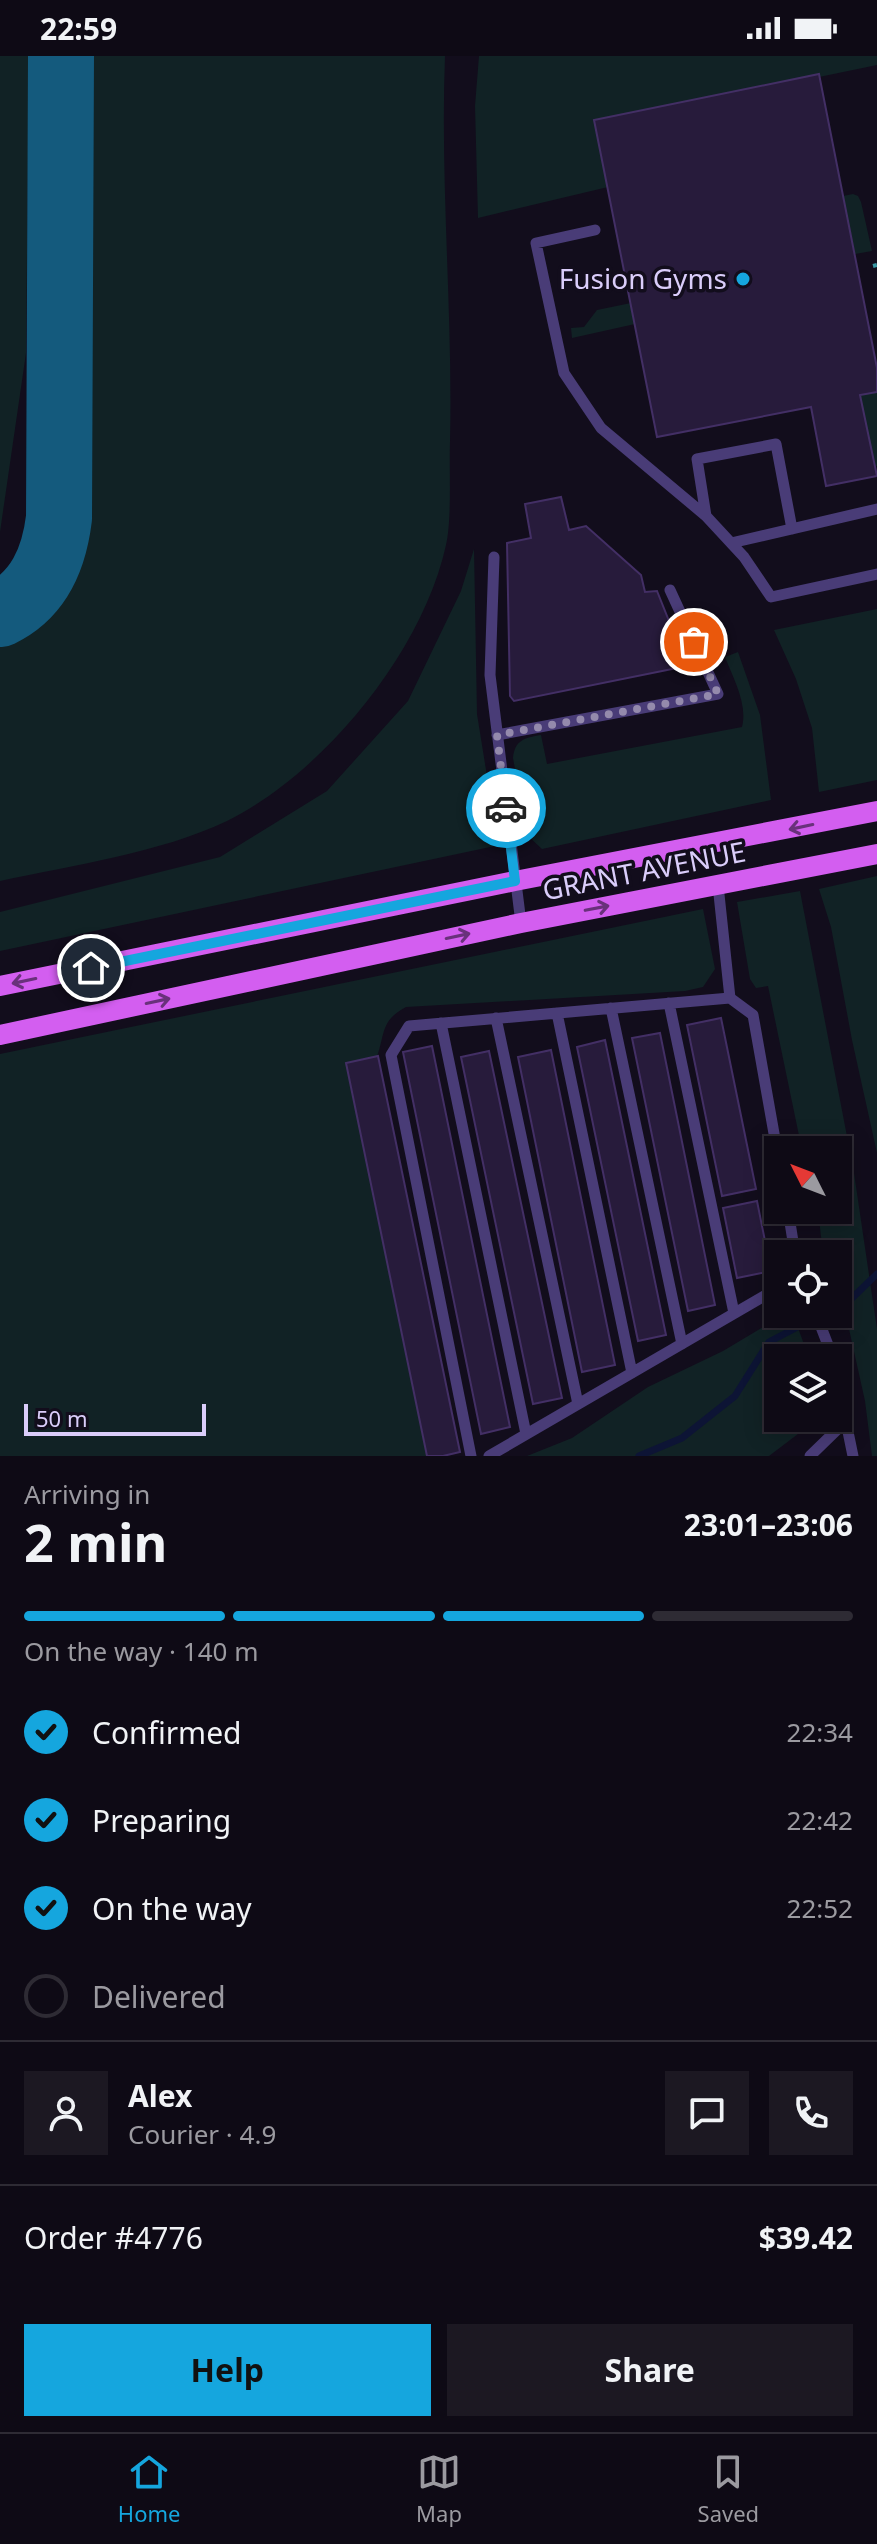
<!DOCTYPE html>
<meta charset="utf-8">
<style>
body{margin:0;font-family:"Noto Sans",sans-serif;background:#1c1822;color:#f1f3f6;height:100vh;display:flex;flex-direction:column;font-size:30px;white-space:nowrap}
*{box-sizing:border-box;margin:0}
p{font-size:26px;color:#9b9aa0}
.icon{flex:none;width:44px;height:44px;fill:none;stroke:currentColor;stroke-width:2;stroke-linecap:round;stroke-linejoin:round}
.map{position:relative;height:1400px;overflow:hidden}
.sheet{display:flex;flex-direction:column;background:#0e0a15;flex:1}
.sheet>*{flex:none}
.needle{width:52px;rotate:312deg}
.controls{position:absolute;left:764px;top:1080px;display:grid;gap:16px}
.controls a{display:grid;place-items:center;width:88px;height:88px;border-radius:0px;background:#0e0a15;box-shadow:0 4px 20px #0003,0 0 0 2px #2e2b34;font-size:40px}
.scale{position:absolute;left:24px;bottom:20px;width:182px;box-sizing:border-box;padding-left:8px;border:4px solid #dacdfa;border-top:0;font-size:22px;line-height:28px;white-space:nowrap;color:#dacdfa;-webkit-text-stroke:6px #120d1c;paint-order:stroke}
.pin{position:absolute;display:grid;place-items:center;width:68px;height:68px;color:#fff;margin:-34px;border:4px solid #fff;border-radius:50%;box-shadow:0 2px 8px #0007}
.courier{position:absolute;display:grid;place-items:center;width:80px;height:80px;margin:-40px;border:6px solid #15a6de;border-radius:50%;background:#fff;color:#222;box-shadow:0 2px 10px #0007}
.summary em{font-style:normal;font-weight:700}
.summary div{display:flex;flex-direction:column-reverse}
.summary{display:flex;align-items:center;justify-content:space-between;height:136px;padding:0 24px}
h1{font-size:52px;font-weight:700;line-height:60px}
.bar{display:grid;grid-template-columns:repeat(4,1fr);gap:12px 8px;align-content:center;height:96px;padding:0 24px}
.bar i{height:10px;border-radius:6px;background:#2e2b34}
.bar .selected{background:#15a6de}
.bar p{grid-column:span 4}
.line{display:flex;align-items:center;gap:20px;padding:0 24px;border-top:2px solid #2e2b34}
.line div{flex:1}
.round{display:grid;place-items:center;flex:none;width:84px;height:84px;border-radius:0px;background:#1c1822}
ol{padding:0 24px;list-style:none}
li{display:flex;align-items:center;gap:24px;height:88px}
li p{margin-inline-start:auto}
li .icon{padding:8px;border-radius:50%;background:#15a6de;color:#111;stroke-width:4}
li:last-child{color:#9b9aa0}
li i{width:44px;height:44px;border:4px solid #2e2b34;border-radius:50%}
.button{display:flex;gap:16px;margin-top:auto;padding:16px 24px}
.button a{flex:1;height:92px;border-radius:0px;background:#15a6de;color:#111;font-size:32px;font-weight:700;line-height:92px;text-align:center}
.button a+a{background:#1c1822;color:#f1f3f6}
.status{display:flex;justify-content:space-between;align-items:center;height:56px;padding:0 40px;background:#0e0a15;direction:ltr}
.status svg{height:22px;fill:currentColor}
.dock{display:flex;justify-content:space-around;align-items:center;height:112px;border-top:2px solid #2e2b34;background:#0e0a15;font-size:22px;color:#9b9aa0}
.dock a{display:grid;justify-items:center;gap:4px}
.dock .selected{color:#15a6de}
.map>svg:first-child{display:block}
.green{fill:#112225}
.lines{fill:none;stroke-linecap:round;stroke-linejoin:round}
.stream{stroke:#0d1435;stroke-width:7}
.taxiway{stroke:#145a7d;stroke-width:66}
.building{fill:#271b3b;stroke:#432f65;stroke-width:2}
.path{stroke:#3897a3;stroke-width:4;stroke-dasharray:4 6;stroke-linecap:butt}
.lane{stroke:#493c77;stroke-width:11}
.primary{stroke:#d35ef0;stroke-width:20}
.oneway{stroke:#69317b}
.done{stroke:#948aac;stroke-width:8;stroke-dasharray:0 14.4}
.route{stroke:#15a6de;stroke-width:10}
.poi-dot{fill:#15a6de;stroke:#120d1c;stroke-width:3}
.labels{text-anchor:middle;stroke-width:7;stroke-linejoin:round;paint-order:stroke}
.poi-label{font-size:28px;fill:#dacdfa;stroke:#120d1c;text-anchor:end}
.street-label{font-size:28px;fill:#dacdfa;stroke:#120d1c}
</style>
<div class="status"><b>22:59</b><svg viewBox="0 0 49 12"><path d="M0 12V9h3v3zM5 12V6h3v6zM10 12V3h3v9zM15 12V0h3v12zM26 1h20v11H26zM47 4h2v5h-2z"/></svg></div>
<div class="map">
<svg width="877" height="1400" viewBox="0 0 877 1400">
<rect width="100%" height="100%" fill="#120d1c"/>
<path class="green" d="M0,0H29L26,297L0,476Z
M85,0H445C440,129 453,258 450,386C449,415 452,463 446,489C423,595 324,717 227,765C160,797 73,809 0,825V585C36,568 65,536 77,498C80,486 81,473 82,460Z
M479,0H877V9L819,21L608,131L478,162L475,50Z
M853,138L858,140L861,146L872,195L855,198L843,140Z
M631,247L635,268L572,282L571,272L584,271L597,254Z
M877,336V410L875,411L860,339Z
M474,493L477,658L496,776L495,790L0,895V856L220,801L327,735L408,645L461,535Z
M877,553V724L819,736L812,672L796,623L774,574Z
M738,596L760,659L771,744L542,793L527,779L513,702C515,684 524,682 541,679L547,708L742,671C748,648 733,622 725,601Z
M877,820V1097L852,984L831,871L819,833Z
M800,835L854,1117L877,1273V1400H872L865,1345L849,1273L838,1247V1198H823L818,1154H838V1094H802L768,930L756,932L750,923L737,846Z
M703,853L715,913L703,931L685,935L406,951C381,964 385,977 377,1001L427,1400H0V998Z
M785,1258H793L809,1302H778V1362H819L769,1400H527L572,1382L648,1331L723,1295Z"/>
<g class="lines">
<path class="stream" d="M838,1250L849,1245L877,1218
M639,1400L682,1382L735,1340L769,1286L822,1258"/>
<path class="taxiway" d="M0,558C39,539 54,503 59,462L61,0"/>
</g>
<path class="building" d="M819,18L877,312V336L860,339L877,420L826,430L811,351L657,381L594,64Z
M561,441L569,474L586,470L641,519L645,536L657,535L687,610L514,645L510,640L507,487L531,482L525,448Z
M721,962L756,1133L722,1140L687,969Z
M660,977L715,1249L688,1255L632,982Z
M605,984L666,1279L638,1285L577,991Z
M432,990L510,1371L481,1378L403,996Z
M551,994L615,1309L582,1316L518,1001Z
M489,995L562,1342L533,1348L461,1001Z
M378,1000L460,1396L443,1400H427L346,1007Z
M757,1145L771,1215L737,1222L723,1152Z"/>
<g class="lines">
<path class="path" d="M873,210L877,209"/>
<path class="lane" d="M595,174L536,187L564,317L601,372L706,460L744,501L771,541L877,518
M706,460L697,403L776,388L792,473
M731,487L877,453
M494,501L490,619L521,867
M497,679L718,638L670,534
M718,829L730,942
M669,947L734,1257
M611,952L682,1288
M557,957L632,1317
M496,962L578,1348
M441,967L526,1378
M788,1154L795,1198
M816,1258L833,1302
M838,1327L853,1400
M471,1400L391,999L409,970L730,942L753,959L778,1100
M489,1400L778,1232
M810,1400L846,1365"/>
<path class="primary" d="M0,930L515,825L877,755
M0,979L521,867L877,798"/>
</g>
<defs><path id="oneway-shaft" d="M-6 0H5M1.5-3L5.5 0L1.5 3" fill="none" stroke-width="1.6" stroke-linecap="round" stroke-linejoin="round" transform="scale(2)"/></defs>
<g class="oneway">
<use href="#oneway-shaft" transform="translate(801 771) rotate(168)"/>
<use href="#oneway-shaft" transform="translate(597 852) rotate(-11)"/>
<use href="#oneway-shaft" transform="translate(458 880) rotate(-12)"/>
<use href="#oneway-shaft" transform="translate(24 925) rotate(168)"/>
<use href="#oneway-shaft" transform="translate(158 945) rotate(-12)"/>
</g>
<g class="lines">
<path class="done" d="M506,752L497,679L718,638L694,586"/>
<path class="route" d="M91,912L515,825L506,752"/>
</g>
<circle class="poi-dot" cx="743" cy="223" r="8"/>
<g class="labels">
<g class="poi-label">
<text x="727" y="233">Fusion Gyms</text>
</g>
<g class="street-label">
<text transform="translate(644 815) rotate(-11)" y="10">GRANT AVENUE</text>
</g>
</g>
</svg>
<div class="controls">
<a><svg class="needle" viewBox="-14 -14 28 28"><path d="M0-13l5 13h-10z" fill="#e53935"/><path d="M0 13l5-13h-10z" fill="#9b9aa0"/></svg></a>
<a><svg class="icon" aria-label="locate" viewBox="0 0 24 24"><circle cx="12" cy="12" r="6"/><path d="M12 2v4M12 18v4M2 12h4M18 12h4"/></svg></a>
<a><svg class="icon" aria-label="layers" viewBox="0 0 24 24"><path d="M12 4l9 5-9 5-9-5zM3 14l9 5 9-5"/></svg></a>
</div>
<div class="scale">50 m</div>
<div class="pin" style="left:694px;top:586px;background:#ea580c"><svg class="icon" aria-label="bag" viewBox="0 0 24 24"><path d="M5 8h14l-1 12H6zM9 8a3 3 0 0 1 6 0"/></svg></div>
<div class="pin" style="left:91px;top:912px;background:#1f2937"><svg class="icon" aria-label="home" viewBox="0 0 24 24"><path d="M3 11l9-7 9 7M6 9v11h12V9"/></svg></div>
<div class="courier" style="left:506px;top:752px"><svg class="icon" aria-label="car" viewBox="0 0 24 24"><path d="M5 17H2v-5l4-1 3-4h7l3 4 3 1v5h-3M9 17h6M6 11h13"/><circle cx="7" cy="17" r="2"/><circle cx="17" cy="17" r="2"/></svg></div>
</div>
<section class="sheet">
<div class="summary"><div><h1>2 min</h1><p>Arriving in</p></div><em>23:01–23:06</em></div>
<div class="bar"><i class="selected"></i><i class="selected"></i><i class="selected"></i><i></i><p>On the way · 140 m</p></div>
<ol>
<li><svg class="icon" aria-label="check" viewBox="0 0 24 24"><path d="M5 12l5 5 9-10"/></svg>Confirmed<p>22:34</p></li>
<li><svg class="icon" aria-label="check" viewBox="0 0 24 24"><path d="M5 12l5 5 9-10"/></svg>Preparing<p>22:42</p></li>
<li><svg class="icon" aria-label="check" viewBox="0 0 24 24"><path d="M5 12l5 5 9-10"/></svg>On the way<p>22:52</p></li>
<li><i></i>Delivered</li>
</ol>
<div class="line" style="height:144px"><a class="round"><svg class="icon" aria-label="person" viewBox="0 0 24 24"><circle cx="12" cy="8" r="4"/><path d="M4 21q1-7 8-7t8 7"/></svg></a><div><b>Alex</b><p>Courier · 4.9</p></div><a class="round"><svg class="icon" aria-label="chat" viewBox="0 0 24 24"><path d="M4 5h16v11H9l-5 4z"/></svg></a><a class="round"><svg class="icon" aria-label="phone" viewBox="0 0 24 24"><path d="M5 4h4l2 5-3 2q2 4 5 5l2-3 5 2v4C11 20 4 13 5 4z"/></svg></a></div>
<div class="line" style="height:104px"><div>Order #4776</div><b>$39.42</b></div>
<div class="button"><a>Help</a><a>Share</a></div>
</section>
<nav class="dock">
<a class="selected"><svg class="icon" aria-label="home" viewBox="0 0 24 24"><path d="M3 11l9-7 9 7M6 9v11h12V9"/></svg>Home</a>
<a><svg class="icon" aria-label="map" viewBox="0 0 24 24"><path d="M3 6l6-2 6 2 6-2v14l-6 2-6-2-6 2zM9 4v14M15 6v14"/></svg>Map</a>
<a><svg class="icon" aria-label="saved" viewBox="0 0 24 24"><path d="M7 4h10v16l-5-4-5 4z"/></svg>Saved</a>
</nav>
